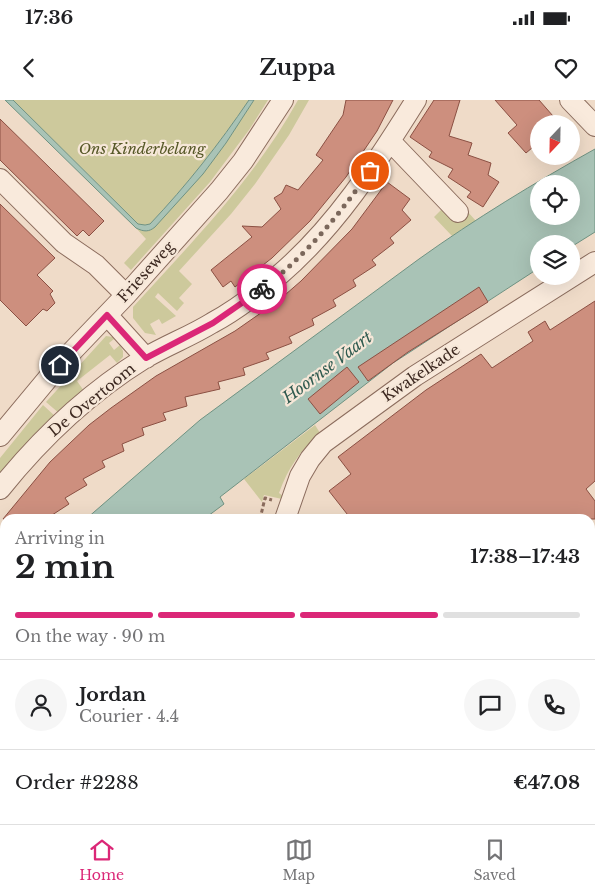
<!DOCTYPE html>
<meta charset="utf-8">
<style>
body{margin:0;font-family:"Libre Baskerville",serif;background:#f6f6f6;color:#202124;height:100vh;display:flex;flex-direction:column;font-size:19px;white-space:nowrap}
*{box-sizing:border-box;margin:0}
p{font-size:16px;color:#757577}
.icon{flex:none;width:28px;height:28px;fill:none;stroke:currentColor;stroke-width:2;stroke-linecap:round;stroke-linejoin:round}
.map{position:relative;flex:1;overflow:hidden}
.panel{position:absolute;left:0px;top:414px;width:595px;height:311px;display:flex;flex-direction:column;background:#fff;border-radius:15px 15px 0 0;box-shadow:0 5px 20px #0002}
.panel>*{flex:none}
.needle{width:32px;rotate:202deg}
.controls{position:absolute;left:530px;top:15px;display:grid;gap:10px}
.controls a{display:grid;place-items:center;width:50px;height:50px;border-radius:50%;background:#fff;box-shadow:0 5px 20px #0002;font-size:25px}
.pin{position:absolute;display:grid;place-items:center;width:42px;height:42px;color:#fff;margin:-21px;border:2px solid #fff;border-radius:50%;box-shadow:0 1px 5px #0007}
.courier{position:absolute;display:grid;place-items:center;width:50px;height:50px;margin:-25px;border:4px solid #db2777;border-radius:50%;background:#fff;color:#222;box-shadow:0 1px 6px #0007}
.head em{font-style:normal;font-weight:700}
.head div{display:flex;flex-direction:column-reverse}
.head{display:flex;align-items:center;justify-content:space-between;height:85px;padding:0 15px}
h1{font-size:32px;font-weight:700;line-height:38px}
.bar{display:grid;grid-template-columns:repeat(4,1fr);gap:8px 5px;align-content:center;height:60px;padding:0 15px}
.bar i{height:6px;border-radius:4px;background:#e0e0e0}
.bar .current{background:#db2777}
.bar p{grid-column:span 4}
.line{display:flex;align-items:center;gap:12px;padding:0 15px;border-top:1px solid #e0e0e0}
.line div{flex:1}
.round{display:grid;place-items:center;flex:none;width:52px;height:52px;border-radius:26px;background:#f6f6f6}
.status{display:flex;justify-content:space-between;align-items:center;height:35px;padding:0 25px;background:#fff;direction:ltr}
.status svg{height:14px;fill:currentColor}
header{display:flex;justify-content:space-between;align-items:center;height:65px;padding:0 15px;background:#fff;font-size:22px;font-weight:700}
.dock{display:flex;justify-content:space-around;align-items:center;height:70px;border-top:1px solid #e0e0e0;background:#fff;font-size:14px;color:#757577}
.dock a{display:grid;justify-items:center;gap:2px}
.dock .current{color:#db2777}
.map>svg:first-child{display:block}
.green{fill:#cdc99c}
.water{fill:#a9c3b6;stroke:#6f9282;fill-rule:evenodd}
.building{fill:#cd8f7e;stroke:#8b5043}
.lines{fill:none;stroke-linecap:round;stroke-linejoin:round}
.street-casing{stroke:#8b6c5d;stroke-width:22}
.secondary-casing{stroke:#6d4d40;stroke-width:30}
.path{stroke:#8b6c5d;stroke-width:3;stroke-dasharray:4 2.5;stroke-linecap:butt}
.street{stroke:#f9eadc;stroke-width:20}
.secondary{stroke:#f9eadc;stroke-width:28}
.done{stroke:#7b675b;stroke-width:5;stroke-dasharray:0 9}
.route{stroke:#db2777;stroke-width:6}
.labels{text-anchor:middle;stroke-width:4.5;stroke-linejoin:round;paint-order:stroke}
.park-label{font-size:15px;font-style:italic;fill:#565827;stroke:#f6e7d8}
.street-label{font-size:15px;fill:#3c2820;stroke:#f6e7d8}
.water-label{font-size:16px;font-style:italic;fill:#305b50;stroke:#f6e7d8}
</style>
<div class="status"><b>17:36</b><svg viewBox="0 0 49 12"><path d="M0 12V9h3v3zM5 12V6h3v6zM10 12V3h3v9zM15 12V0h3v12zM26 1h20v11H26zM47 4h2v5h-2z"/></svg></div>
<header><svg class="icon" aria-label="back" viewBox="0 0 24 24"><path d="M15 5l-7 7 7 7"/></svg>Zuppa<svg class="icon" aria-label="heart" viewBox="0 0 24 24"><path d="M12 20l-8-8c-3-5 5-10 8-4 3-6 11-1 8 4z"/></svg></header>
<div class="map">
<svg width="595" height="724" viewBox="0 0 595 724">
<rect width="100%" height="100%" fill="#efdbc8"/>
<path class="green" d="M13,0H249C218,45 188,84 150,124L144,125L138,124Z
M254,0H268L249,30L210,82L131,170L124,163L146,139L136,128L144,131L203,74L226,43Z
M298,0H309L289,35L255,84L231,114L179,171L192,184L179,198L184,203L177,211L158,193L155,197L176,216L162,224L159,219L150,224L156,235L145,233L133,218V207C193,141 255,78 298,0Z
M443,108L467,111L476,121L452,136L434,117Z
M106,236L113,237L114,239L109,243L114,250L120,245L123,251V257L117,263L110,255L77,281L84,291L60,314L46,302Z
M43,305L56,317L0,377V358Z
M315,325L320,333C300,351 288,368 279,393L283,396L282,399L264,395L262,402L244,379Z
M271,720H314L307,724H265Z"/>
<path class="water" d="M5,0H13L138,124L145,125L150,124C187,85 219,44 249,0H254L226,43L203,74L155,127C149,132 144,132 136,128Z
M595,49V132L571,147V144H539V168L393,263L220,397L224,404L204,419H86L200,320L419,159C475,119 534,83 595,49ZM539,84H571V116H539Z
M5,488V555L0,558V492Z"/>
<path class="building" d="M346,0H393L377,31L346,77L310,121L272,158L235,187L231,181L223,187L211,170L252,137L242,126L262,127L281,109L274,98L282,93L286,85L298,90L323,60L316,55L343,15Z
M434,0H460L449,36L472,43L468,55L491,63L488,75L499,82L483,107L467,97L471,92L448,77L453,69L429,57L432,52L410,37Z
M495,0H539L560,24H539V42L526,53L508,33L517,25Z
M0,19L104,121L89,136L83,130L77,136L0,60Z
M387,82L410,99L402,110L411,120L390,138L394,143L372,160L376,165L353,180L356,186L333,200L336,206L312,219L314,225L289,237L292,243L266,253L269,259L243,268L245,275L218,282L220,289L185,297L187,306L163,313L166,320L142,328L144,335L122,344L124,351L102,361L105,367L83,379L87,385L65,398L69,404L46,419H3L50,362L89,325L111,308L156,276L235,231L278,201L301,181L352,129Z
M0,104L55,158L37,175L53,191L50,194L55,203L47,211L43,209L26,226L0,200Z
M479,187L488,202L408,252L368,281L358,267Z
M595,201V381L586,389L595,401V419H351L329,391L351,374L338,357L426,290L481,254L492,268L533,241L528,232L545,221L550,230Z
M347,267L359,282L320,314L308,299Z"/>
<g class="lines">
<g class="street-casing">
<path id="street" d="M570,0L595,26
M390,41L458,112
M0,79L64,143L96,165L126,195
M107,215L146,258
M0,336L59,265L126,195L219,91L243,61L283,0
M0,389C41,338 90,292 145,258C167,245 191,236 212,223C234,211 258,193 277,177C335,128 376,64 416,0
M285,419L300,376L310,359L323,343L415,276L595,162
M0,663L5,659
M224,724L230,720"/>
</g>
<g class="secondary-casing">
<path id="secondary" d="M590,531L595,528
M339,724L347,720
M417,724L419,720"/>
</g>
<path class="path" d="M260,419L265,398L272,400
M0,722L2,724
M83,724L89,720"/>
<use href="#street" class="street"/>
<use href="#secondary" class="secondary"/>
</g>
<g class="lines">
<path class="done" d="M262,189C305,157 339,115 370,71"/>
<path class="route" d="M60,265L107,215L146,258L213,223L262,189"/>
</g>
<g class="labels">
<g class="park-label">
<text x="142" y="54">Ons Kinderbelang</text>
</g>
<g class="street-label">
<text transform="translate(146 172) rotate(-48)" y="5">Frieseweg</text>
<text transform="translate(421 273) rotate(-34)" y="5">Kwakelkade</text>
<text transform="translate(92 300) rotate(-39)" y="5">De Overtoom</text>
</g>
<g class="water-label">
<text transform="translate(327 267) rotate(-37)" y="6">Hoornse Vaart</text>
</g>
</g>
</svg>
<div class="controls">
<a><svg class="needle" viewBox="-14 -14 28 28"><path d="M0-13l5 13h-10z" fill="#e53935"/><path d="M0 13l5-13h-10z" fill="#757577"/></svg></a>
<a><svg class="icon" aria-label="locate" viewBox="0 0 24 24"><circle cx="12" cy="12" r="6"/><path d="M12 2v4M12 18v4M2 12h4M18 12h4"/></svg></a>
<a><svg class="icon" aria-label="layers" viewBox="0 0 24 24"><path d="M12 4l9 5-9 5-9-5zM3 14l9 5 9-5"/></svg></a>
</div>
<div class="pin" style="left:370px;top:71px;background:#ea580c"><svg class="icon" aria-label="bag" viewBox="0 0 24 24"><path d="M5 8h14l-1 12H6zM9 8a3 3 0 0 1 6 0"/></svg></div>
<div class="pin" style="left:60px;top:265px;background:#1f2937"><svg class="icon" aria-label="home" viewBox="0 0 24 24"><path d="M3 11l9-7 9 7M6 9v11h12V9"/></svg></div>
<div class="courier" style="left:262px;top:189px"><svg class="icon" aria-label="bike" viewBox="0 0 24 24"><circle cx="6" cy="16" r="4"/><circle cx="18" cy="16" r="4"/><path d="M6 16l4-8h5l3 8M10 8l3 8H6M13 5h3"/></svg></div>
<section class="panel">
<div class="head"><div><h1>2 min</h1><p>Arriving in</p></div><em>17:38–17:43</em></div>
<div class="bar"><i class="current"></i><i class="current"></i><i class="current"></i><i></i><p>On the way · 90 m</p></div>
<div class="line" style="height:90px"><a class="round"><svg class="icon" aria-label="person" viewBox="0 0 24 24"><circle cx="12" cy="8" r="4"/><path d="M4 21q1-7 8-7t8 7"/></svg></a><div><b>Jordan</b><p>Courier · 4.4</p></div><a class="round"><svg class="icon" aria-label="chat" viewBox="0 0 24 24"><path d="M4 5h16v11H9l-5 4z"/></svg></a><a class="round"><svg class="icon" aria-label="phone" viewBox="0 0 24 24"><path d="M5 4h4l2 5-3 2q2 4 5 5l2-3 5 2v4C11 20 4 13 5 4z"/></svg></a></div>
<div class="line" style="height:65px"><div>Order #2288</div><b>€47.08</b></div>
</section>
</div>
<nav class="dock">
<a class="current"><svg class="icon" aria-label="home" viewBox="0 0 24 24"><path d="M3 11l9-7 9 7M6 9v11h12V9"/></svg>Home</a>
<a><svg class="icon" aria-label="map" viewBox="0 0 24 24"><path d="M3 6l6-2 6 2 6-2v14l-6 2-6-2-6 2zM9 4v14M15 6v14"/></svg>Map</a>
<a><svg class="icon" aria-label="saved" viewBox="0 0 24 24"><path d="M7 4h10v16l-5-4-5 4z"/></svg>Saved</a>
</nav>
